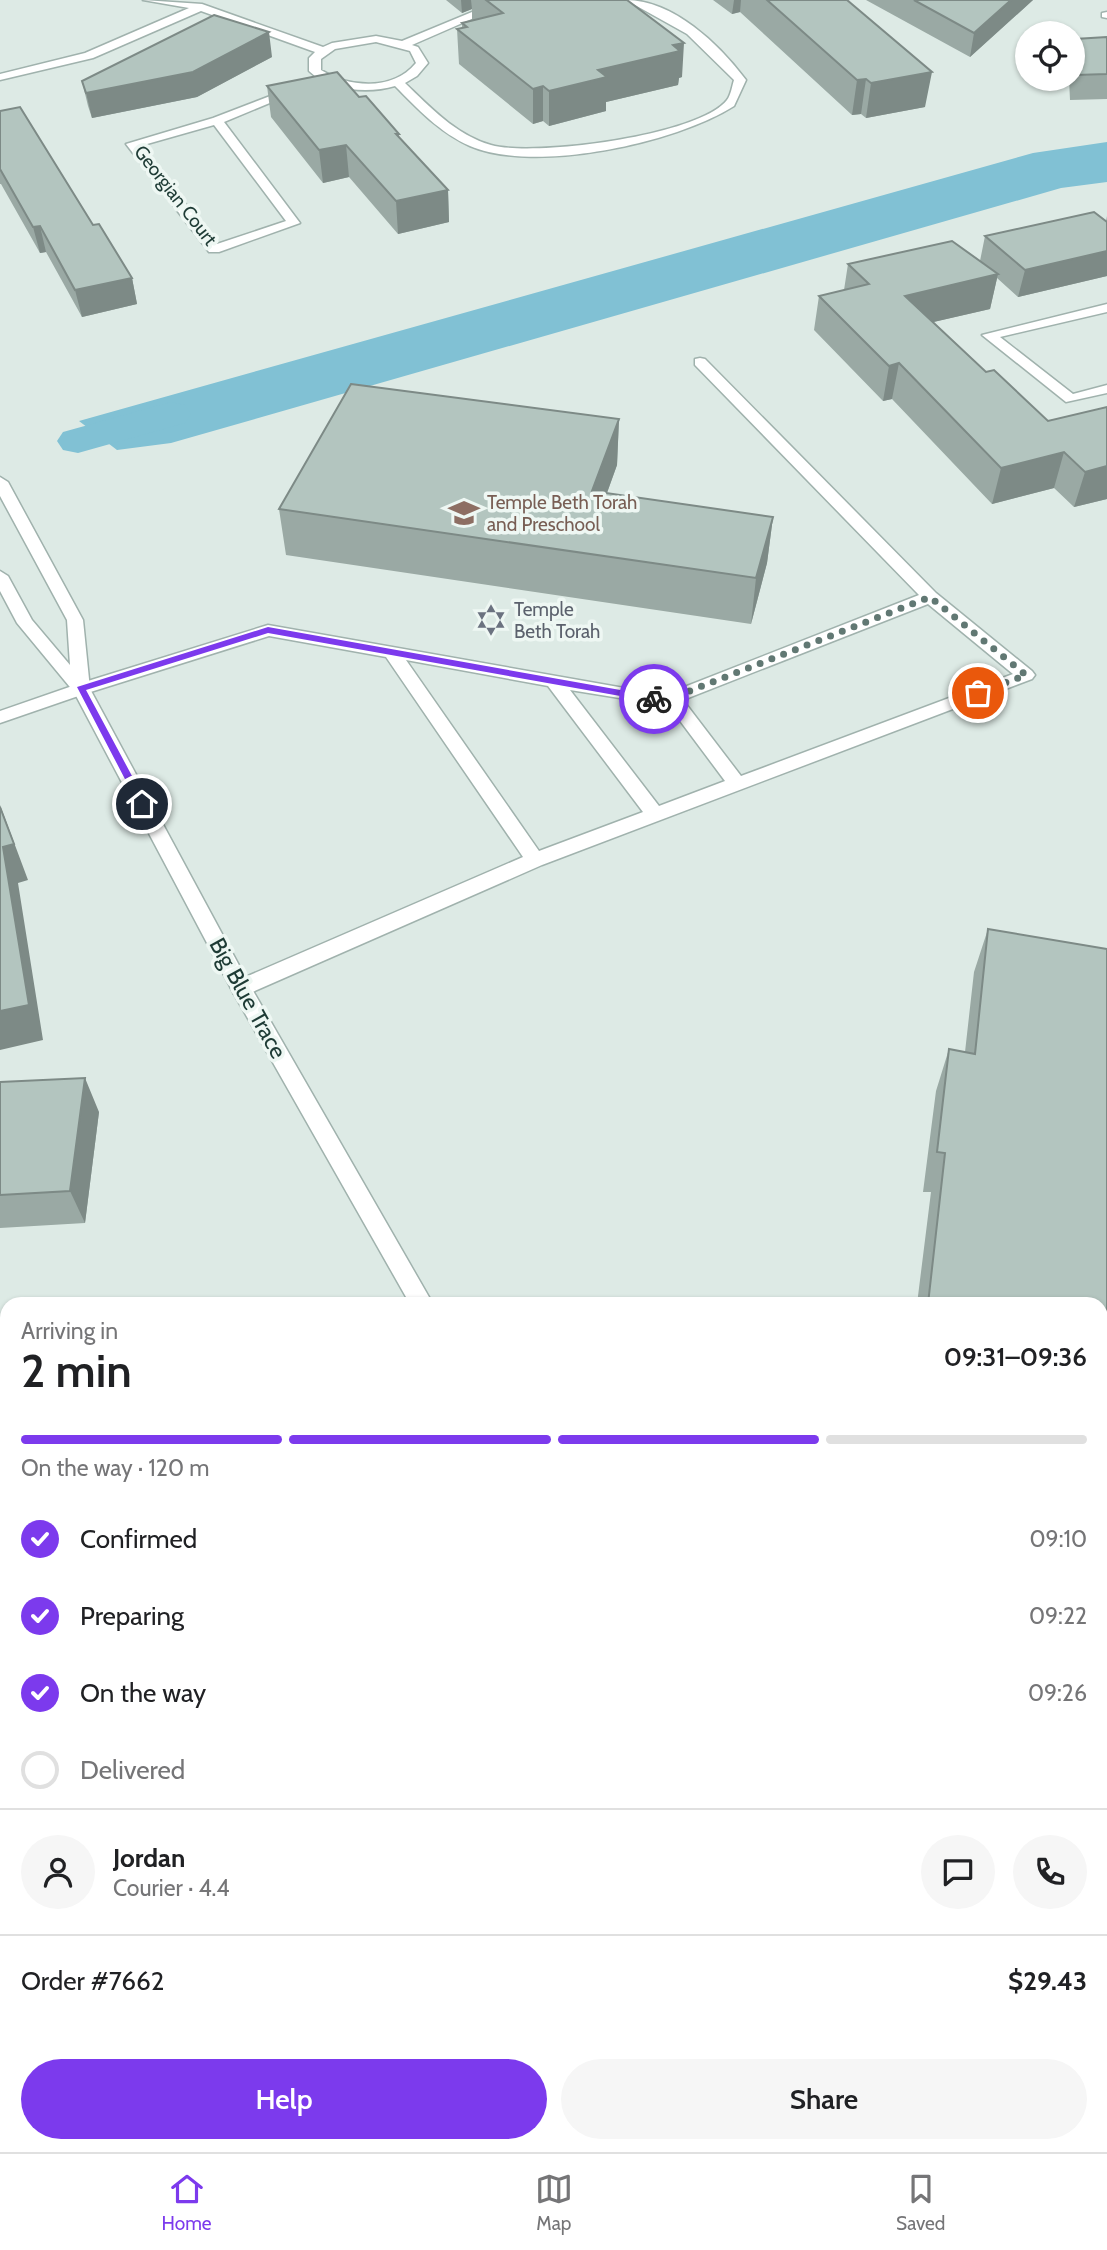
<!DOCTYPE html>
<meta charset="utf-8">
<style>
body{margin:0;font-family:Cabin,sans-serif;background:#f6f6f6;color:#202124;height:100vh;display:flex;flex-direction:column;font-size:26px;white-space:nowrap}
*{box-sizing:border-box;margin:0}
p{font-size:23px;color:#757577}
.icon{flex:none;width:38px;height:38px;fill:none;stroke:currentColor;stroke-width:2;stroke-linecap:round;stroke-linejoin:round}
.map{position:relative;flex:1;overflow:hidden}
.panel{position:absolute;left:0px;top:1297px;width:1108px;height:856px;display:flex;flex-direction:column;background:#fff;border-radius:21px 21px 0 0;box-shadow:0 2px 5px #0004}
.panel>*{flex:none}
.tools{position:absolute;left:1015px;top:21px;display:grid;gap:14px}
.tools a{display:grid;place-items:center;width:70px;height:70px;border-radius:50%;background:#fff;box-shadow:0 2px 5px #0004;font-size:35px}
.pin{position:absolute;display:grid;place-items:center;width:60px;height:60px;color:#fff;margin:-30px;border:4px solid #fff;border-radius:50%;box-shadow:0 2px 7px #0007}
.courier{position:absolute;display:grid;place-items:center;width:70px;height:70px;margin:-35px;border:5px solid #7c3aed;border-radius:50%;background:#fff;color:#222;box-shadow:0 2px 9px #0007}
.head em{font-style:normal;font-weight:600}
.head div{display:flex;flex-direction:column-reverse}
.head{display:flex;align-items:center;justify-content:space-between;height:119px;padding:0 21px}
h1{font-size:46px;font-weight:600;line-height:52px}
.bar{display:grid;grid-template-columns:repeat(4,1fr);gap:10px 7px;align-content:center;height:84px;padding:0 21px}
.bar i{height:9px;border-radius:5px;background:#e0e0e0}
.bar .active{background:#7c3aed}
.bar p{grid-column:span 4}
.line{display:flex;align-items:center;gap:18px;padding:0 21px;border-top:2px solid #e0e0e0}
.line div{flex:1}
.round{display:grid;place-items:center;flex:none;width:74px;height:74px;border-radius:37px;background:#f6f6f6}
ol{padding:0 21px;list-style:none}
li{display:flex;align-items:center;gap:21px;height:77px}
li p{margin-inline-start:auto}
li .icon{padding:7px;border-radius:50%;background:#7c3aed;color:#fff;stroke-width:4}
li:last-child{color:#757577}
li i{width:38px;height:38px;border:4px solid #e0e0e0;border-radius:50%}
.button{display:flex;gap:14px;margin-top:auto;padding:14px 21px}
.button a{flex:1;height:80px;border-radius:42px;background:#7c3aed;color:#fff;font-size:28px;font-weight:600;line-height:80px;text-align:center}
.button a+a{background:#f6f6f6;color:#202124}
.tabs{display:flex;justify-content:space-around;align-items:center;height:98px;border-top:2px solid #e0e0e0;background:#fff;font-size:19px;color:#757577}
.tabs a{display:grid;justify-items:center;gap:4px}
.tabs .active{color:#7c3aed}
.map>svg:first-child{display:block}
.water{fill:#81c1d4}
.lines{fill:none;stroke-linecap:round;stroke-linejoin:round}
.canal{fill:#81c1d4;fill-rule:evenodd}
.service-casing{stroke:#a0b2ad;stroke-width:3}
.minor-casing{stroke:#a0b2ad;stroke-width:3}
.tertiary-casing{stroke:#a0b2ad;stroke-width:3}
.service{fill:#fff;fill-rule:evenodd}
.minor{fill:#fff;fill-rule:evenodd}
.tertiary{fill:#fff;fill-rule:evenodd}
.wall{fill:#9aa9a4}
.shaded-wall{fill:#7d8a86}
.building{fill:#b3c5bf;stroke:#7d8a86;stroke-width:2}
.route{fill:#7c3aed}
.done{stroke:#617873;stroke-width:7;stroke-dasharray:0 12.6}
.labels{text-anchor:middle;stroke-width:7;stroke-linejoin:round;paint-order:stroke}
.far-street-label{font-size:19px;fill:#1e3b35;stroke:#eef7f3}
.far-education-label{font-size:19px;fill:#785e54;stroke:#eef7f3;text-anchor:start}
.far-worship-label{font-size:19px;fill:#5b616d;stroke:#eef7f3;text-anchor:start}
.street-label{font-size:23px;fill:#1e3b35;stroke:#eef7f3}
</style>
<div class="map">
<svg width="1107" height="2152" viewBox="0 0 1107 2152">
<rect width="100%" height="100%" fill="#ddeae5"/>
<path class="water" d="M1107,142V182L1061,188L171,443L117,450L79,421L1033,153Z"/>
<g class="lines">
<path class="canal" d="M171,402L185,405L191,414L185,423L78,453L63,450L57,441L63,432Z"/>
<g class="service-casing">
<path id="service" d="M700,358L705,359L936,593L1032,671L1035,675L1032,679L542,865L248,994H234L231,988L234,982L523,857L386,657L269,636L81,695L72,689L75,685L268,625L664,695L919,595L695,365V359ZM928,604L1013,674L741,776L683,700ZM406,660L548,686L643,812L539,851ZM570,690L669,706L725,781L659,806Z"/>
</g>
<g class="minor-casing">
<path id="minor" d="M143,0L202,4L323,47L332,43L376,36L402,41L501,0H515L412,45L418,47L428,63L417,76L405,83C430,107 456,135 491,145C533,157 699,136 727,100C731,95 732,86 734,80L687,34L626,0C673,0 719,44 746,80L734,106C676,143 535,174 470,146C440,133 418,109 395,86C368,94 330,91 309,71V58L315,52L201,11L93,58L0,80V74L85,53L189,8ZM376,42L410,51L416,63C393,91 350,88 321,70V59L335,49Z
M1107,12V18L1102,17V13Z
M291,88L301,90L224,122L300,223L219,252H209L126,144L213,118ZM214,125L286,221L217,244L140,146Z
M1107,304V312L1000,337L1073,394L1107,385V393L1066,402L982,335Z
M81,683L90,689L87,693L0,723V711Z"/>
</g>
<g class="tertiary-casing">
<path id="tertiary" d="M0,477L8,482L83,620L90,689L248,982L433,1304H410L234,994L74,692L17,623L0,591V571L8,576L32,620L70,665L67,620L0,496Z
M1107,1843V1873L1101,1875V1845Z
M1107,2097V2129L1101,2131V2099Z
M648,2146H687L684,2152H645Z
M890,2146H923L926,2152H893Z
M1040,2146H1078L1075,2152H1037Z"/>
</g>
<use href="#service" class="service"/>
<use href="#minor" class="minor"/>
<use href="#tertiary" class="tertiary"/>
</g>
<path class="wall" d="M446,0H627L682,77L679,78L678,85L606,102V111L549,126L543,121L533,124L459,64L457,29L462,28V23L472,21V9L462,13Z
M713,0H847L925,107L866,118L861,114L852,115L740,12L732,14Z
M866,0H1033L970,57Z
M1107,37V99L1070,100L1069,79H1073V47L1075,39Z
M272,57L197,97L92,118L88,106L82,81Z
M267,86L359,97L399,134V138L448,190L449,222L398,234L349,177L323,183L271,117Z
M0,111L93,225L132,278L137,304L82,317L46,252L40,253L1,184H0Z
M1107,216V276L1018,297L997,278L990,309L933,322L986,372L1048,421L1107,407V499L1074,507L1054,488L992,504L892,399L883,401L814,330L819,296L844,290L848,264L980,261L985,236L1106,221Z
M619,419L617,465L607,493L773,517L767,563L751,624L286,555L279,509Z
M988,929L1107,949V1401L1101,1400V1304H917L931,1192H923L936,1091L949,1049L965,1052L974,972Z
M0,1082L99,1112L85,1223L0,1228Z"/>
<path class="shaded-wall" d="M461,0H471L472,9L462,13Z
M734,0H741L740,12L732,14Z
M1011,0H1033L970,57L974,33Z
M269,32L272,57L197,97L92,118L86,93Z
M684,43L682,77L679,78L678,85L606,102V111L549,126V91L598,70L673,45Z
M932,72L925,107L866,118L871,83Z
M866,79L861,114L852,115L857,80Z
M543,86V121L533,124V89Z
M346,145L349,177L323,183L319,150Z
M448,190L449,222L398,234L396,201Z
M40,226L46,252L40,253L33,227Z
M1107,251V276L1018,297L1025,270Z
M998,274L990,309L899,330L905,296Z
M132,278L137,304L82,317L75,290Z
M899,363L892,399L883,401L889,366Z
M619,419L617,465L591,537L592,491Z
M1064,452L1054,488L992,504L1001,468Z
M1107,466V499L1074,507L1085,472Z
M773,517L767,563L751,624L756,578Z
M0,805L28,880L18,883L43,1040L0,1050Z
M85,1078L99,1112L85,1223L70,1191Z
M7,1359V1452L0,1477V1383Z
M198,2146H213L214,2152H193Z"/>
<path class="building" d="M486,0H627L684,43L673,45L680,51L598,70L607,77L549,91L543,86L533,89L457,29L467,27L462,23L503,13Z
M767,0H847L932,72L871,83L866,79L857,80Z
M914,0H1011L974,33Z
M214,15L269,32L193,72L86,93L82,81Z
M1107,37V74L1076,75L1075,39Z
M337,72L359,97L366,96L399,134H396L448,190L396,201L346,145L319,150L267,86Z
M20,107L93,225L99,224L132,278L75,290L40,226L33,227L0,169V111Z
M1094,212L1107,222V251L1025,270L985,236Z
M952,241L998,274L905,296L986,372L994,370L1048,421L1107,407V466L1085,472L1064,452L1001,468L899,363L889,366L819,296L869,284L848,264Z
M351,384L619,419L592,491L773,517L756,578L279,509Z
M0,807L14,844L3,847L29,1005L0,1011Z
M988,929L1107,949V1362L1101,1360V1304H928L945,1153L937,1152L949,1049L975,1054Z
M85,1078L70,1191L0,1195V1082Z
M0,1342H7V1359L0,1383Z
M7,1938V2146H198L199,2149L193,2152H0V1941Z"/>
<path class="route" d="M268,627L654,696L658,699L654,702L268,633L86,690L147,804L139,806L77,687Z"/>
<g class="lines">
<path class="done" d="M654,699L664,701L930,597L1026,675L978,693"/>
</g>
<defs>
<g id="school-bare" transform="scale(2.415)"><path d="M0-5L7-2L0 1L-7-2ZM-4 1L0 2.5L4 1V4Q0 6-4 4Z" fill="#8d6e63" stroke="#eef7f3" stroke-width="2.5" paint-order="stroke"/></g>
<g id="synagogue-bare" transform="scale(2.415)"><path d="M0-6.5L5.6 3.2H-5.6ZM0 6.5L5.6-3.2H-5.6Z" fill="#6b7280" stroke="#eef7f3" stroke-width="2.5" paint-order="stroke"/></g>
</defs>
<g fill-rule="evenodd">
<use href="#school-bare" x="464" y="513"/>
<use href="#synagogue-bare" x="491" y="620"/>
</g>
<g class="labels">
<g class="far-street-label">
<text transform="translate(176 195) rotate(52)" y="7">Georgian Court</text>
</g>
<g class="far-education-label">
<text x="487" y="509">Temple Beth Torah<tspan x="487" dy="22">and Preschool</tspan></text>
</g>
<g class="far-worship-label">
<text x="514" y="616">Temple<tspan x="514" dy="22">Beth Torah</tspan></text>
</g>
<g class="street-label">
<text transform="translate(248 998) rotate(61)" y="8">Big Blue Trace</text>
</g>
</g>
</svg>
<div class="tools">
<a><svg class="icon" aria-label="locate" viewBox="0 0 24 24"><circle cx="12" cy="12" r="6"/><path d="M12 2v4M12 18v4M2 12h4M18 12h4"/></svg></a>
</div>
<div class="pin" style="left:978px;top:693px;background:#ea580c"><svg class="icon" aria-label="bag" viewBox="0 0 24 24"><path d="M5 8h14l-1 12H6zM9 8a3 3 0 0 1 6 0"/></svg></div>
<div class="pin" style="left:142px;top:804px;background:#1f2937"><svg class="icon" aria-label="home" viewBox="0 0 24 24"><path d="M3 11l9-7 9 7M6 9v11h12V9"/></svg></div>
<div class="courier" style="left:654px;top:699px"><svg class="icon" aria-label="bike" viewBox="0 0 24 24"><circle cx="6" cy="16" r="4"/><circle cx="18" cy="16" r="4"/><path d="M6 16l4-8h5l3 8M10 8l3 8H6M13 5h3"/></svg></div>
<section class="panel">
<div class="head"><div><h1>2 min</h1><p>Arriving in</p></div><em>09:31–09:36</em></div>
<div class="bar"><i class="active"></i><i class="active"></i><i class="active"></i><i></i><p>On the way · 120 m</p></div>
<ol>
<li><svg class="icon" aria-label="check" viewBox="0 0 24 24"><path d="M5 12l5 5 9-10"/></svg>Confirmed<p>09:10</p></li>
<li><svg class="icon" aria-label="check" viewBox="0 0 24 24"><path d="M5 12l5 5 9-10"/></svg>Preparing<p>09:22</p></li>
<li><svg class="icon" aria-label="check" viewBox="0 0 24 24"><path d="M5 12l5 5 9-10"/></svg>On the way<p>09:26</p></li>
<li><i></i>Delivered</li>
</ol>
<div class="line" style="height:126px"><a class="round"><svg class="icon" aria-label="person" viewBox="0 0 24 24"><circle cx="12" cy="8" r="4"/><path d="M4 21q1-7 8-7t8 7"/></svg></a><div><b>Jordan</b><p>Courier · 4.4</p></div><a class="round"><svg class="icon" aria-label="chat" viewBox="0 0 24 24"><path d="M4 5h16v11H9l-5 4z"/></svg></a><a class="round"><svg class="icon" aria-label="phone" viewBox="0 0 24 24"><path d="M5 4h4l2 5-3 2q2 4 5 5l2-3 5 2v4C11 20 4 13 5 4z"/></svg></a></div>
<div class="line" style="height:91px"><div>Order #7662</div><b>$29.43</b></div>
<div class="button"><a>Help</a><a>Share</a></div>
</section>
</div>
<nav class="tabs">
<a class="active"><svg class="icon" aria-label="home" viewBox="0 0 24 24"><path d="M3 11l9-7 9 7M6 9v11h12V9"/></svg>Home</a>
<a><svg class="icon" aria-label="map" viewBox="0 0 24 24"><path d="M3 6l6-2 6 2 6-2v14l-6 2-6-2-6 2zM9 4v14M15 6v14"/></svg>Map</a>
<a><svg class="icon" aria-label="saved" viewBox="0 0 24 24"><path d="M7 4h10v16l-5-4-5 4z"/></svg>Saved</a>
</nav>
